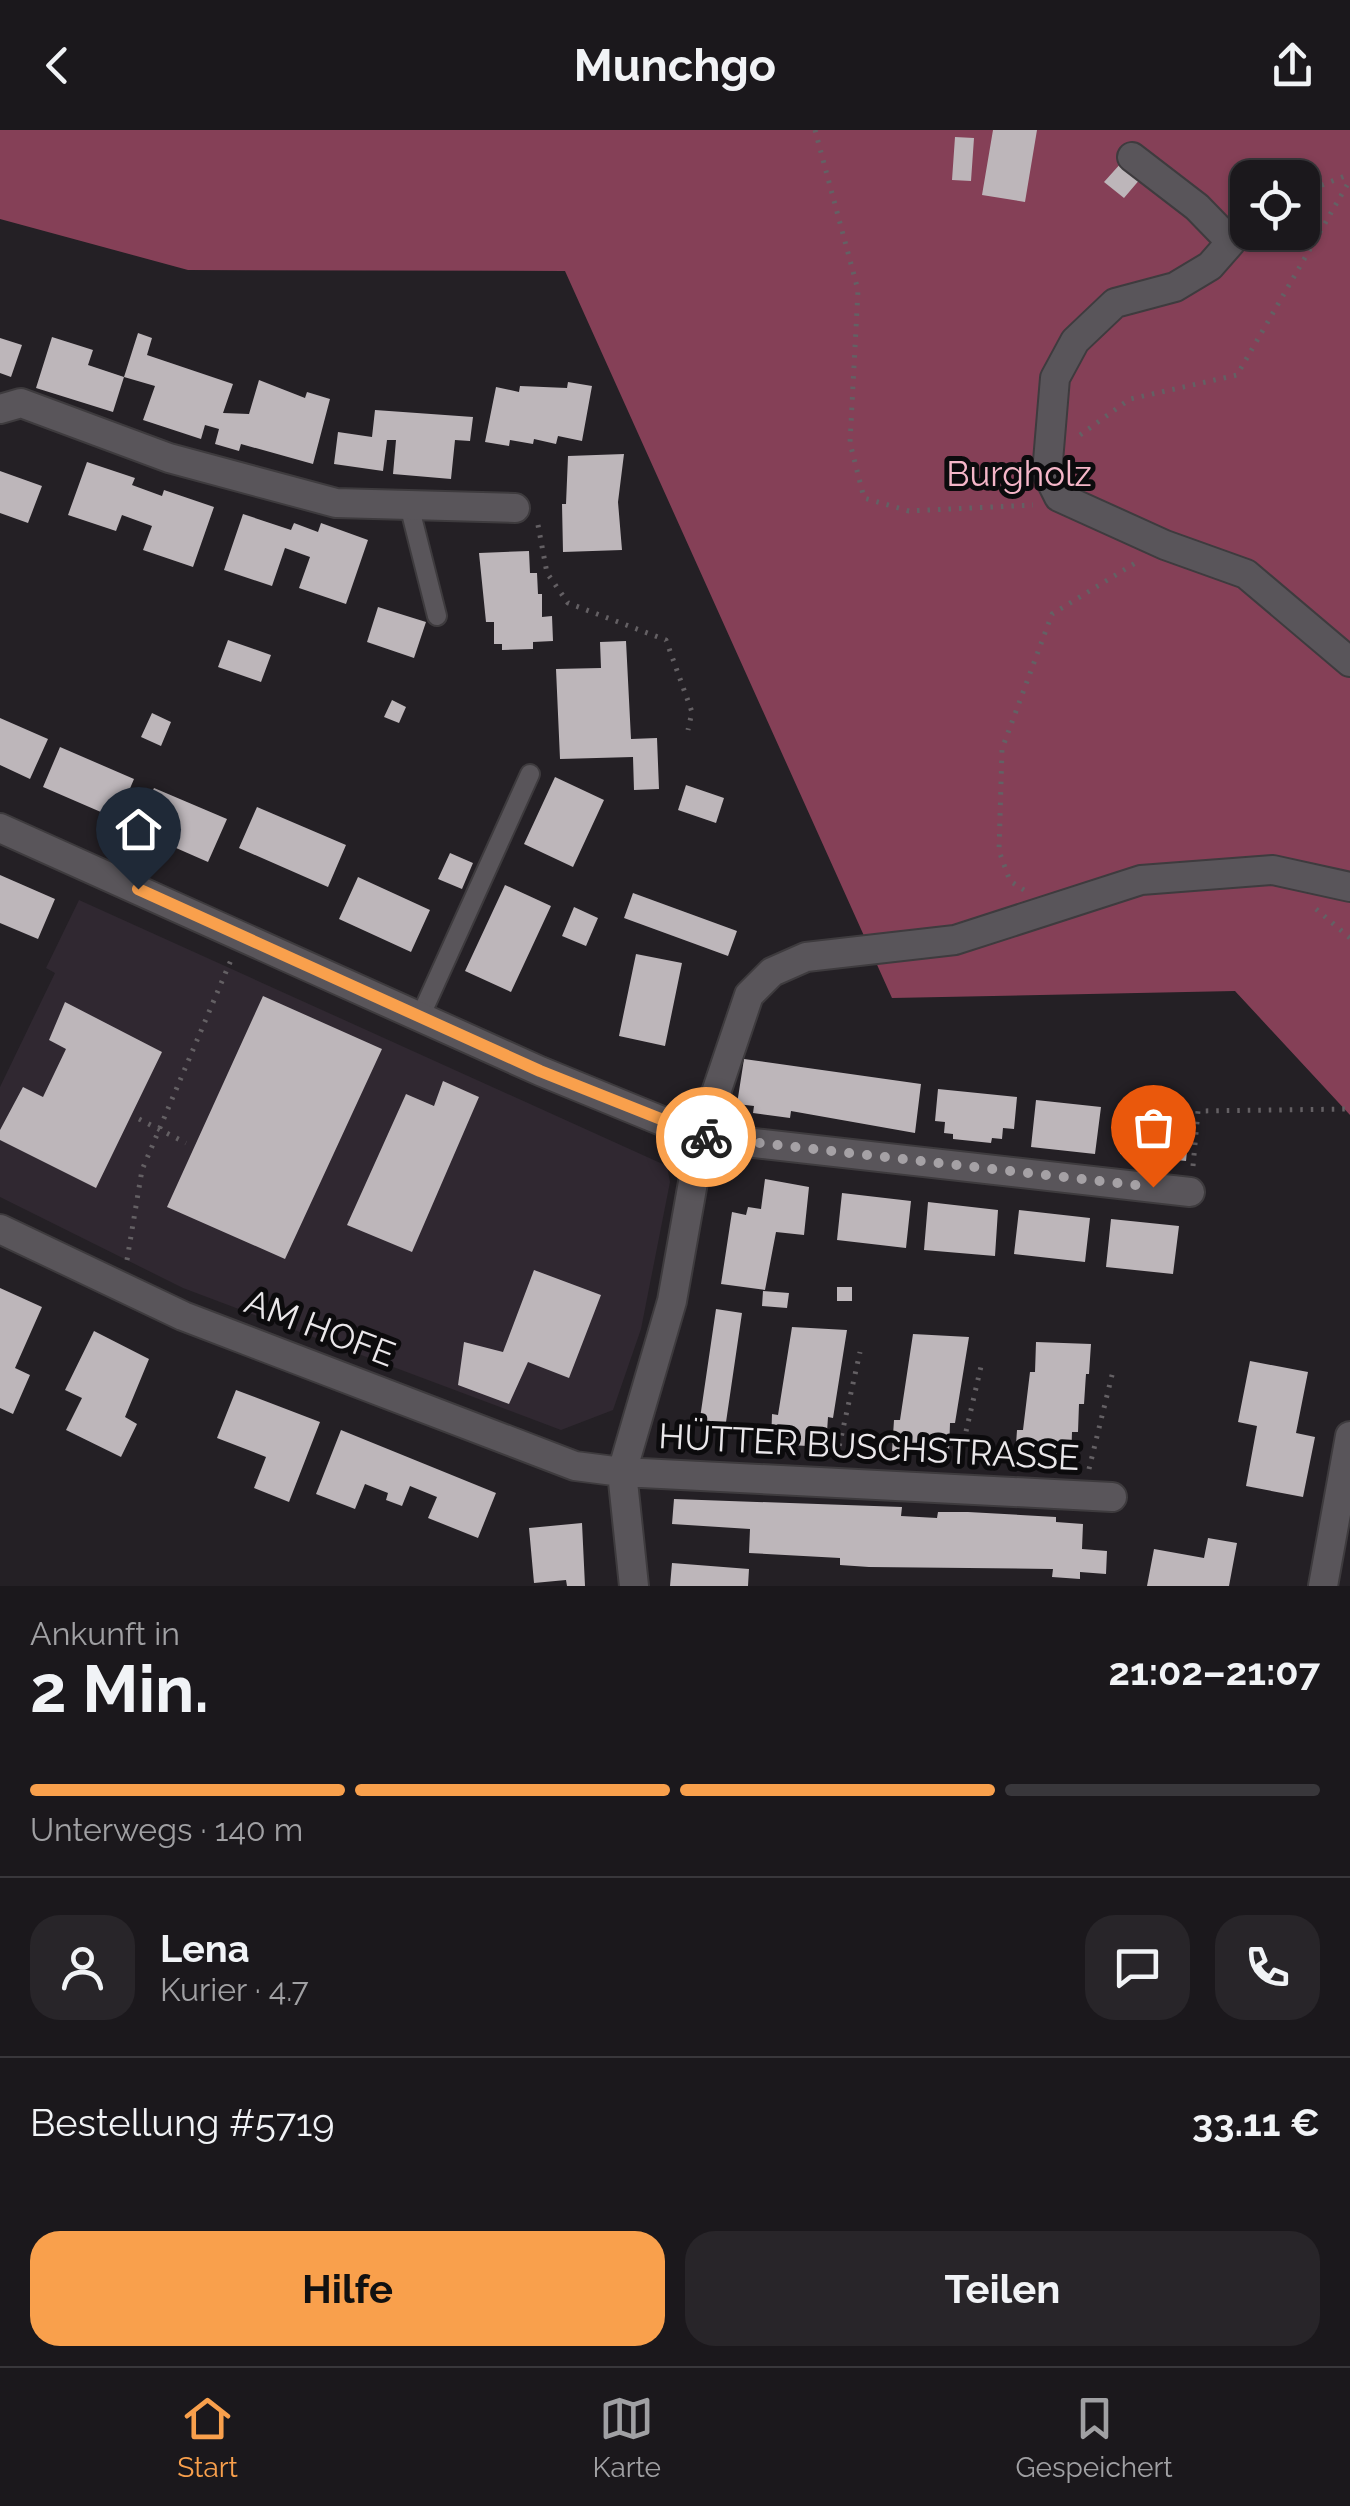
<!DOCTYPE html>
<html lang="de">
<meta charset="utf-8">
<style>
body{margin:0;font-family:Raleway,sans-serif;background:#282529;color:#f1f3f6;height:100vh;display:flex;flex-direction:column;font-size:38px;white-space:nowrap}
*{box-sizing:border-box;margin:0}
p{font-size:32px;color:#a0a0a3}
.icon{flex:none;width:55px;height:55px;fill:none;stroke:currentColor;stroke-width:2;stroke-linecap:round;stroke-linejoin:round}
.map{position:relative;height:1456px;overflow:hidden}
.side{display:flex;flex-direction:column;background:#1b181c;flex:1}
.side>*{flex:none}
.buttons{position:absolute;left:1230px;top:30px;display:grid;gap:20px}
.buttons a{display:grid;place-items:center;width:90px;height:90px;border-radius:20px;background:#1b181c;box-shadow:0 2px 8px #0004,0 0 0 2px #39373b;font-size:50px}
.pin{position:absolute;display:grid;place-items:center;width:85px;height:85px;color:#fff;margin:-102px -42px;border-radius:50% 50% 50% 0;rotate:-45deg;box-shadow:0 0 10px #0007}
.pin .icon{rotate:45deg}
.courier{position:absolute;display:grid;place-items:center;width:100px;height:100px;margin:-50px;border:8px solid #f9a04c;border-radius:50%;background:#fff;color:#222;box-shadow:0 2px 12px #0007}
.summary em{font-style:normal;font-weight:700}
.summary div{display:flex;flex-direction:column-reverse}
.summary{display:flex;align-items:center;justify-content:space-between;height:170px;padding:0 30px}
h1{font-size:65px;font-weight:700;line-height:75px}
.bar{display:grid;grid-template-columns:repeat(4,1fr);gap:15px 10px;align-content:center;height:120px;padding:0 30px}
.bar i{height:12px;border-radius:8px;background:#39373b}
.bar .on{background:#f9a04c}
.bar p{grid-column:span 4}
.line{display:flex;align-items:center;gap:25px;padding:0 30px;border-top:2px solid #39373b}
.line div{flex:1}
.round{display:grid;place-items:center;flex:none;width:105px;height:105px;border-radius:30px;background:#282529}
.primary-button{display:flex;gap:20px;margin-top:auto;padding:20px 30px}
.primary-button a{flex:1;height:115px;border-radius:30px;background:#f9a04c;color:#111;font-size:40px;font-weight:700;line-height:115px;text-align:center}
.primary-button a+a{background:#282529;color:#f1f3f6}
header{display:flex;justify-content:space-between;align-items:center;height:130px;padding:0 30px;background:#1b181c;font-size:45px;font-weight:700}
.tab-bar{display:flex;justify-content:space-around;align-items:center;height:140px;border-top:2px solid #39373b;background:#1b181c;font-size:28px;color:#a0a0a3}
.tab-bar a{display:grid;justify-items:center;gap:5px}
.tab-bar .on{color:#f9a04c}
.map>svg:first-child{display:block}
.built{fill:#302831}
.forest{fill:#854057;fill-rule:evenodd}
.building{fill:#bdb6ba}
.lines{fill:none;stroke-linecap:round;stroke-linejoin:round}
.service-casing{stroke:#3e3b3e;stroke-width:22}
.minor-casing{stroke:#3e3b3e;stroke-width:32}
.path{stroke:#646064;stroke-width:5;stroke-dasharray:2.5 8;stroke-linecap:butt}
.service{stroke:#59555a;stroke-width:18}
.minor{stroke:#59555a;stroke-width:28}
.done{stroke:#a5a1a5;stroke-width:10;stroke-dasharray:0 18}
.route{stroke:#f9a04c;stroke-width:12}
.labels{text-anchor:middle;stroke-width:10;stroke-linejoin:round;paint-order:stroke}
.park-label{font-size:35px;fill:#f5b6c8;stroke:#0c0b0d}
.street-label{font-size:35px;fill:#eae7ea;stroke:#0c0b0d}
</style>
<header><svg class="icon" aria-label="back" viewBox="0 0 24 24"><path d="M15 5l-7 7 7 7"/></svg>Munchgo<svg class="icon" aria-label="share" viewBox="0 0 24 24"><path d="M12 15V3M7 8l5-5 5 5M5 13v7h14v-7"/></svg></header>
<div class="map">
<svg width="1350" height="1456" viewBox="0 0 1350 1456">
<rect width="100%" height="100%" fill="#242025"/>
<path class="built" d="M79,770L667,1036L670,1052L641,1199L613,1280L561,1300L183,1158L0,1067V957L55,843L46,838Z"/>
<path class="forest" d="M0,0H1350V985L1235,861L892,868L565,141L188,140L0,89ZM1248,48H1302V102H1248Z"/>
<path class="building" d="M993,0H1037L1025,72L982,65Z
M955,7L974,8L971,51L952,50Z
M1122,32L1141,48L1124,68L1104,52Z
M138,203L152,208L147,225L233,254L223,283L249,284L259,250L305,268L307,262L330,269L313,334L241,314L239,321L215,314L219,299L205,295L201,309L143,290L155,256L124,247Z
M52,207L93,220L88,235L124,247L113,282L36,258Z
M0,208L22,215L11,247L0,243Z
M568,252L592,256L582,311L558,306L556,314L534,309L533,314L510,310L509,316L485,312L496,257L519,262L520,256L567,258Z
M375,280L473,287L470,311L455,310L451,349L393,344L396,310H387L383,341L334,334L338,302L372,307Z
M624,324L618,372L622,420L563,422L562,374H566L568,326Z
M87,332L135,348L132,355L162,366L164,360L214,377L193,437L143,420L152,396L122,385L116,401L68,385Z
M0,341L42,356L28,393L0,383Z
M243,384L291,400L294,393L318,402L321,393L368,410L346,474L299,458L310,427L285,418L272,456L224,440Z
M529,421L530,443H537L538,464H542V487L552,486L553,511L533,512V519L502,520V514H494V492H486L479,423Z
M378,477L426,492L414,528L367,512Z
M228,510L271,525L261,552L218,537Z
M626,511L631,609L657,608L659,659L634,660L633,627L560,629L556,539L601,538L600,512Z
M392,570L406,577L399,593L384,587Z
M152,583L171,592L161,616L141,607Z
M0,588L48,609L30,649L0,635Z
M60,617L134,649L117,689L43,657Z
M555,647L604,670L573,737L524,714Z
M686,655L724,668L716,693L678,680Z
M154,658L227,689L208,732L135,700Z
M257,677L346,715L328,757L239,718Z
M450,723L473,733L462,759L438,749Z
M0,745L55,769L38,809L0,793Z
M358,747L430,780L411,822L339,789Z
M505,755L551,776L511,862L465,841Z
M633,763L737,801L728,826L624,788Z
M574,777L598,788L586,816L562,806Z
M636,824L682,833L665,916L619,906Z
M263,866L382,919L285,1129L167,1077Z
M65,872L162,922L96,1058L0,1010V1000L23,957L43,967L66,919L49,910Z
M744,929L921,954L915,1003L791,981L790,988L753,983L754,976L737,974Z
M443,951L479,967L412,1122L347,1095L406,964L434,976Z
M938,959L1017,967L1014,999L1003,998L1002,1009L992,1008L991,1013L953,1009V1004L944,1003L945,992L935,991Z
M1036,970L1101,977L1095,1024L1031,1017Z
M1125,976L1191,983L1186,1031L1120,1024Z
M765,1049L809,1057L804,1105L776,1102L765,1160L721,1154L732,1082L746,1085L748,1077L761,1079Z
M842,1063L911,1071L906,1118L837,1110Z
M928,1072L998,1080L995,1126L924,1120Z
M1019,1080L1090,1088L1085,1132L1014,1124Z
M1111,1089L1179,1096L1173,1144L1106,1137Z
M534,1140L601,1165L569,1248L528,1232L509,1274L458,1255L464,1212L503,1222Z
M837,1157H852V1171H837Z
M0,1158L42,1177L15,1238L30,1245L13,1284L0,1278Z
M763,1161L789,1163L787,1178L762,1176Z
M716,1179L742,1183L725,1299L699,1295Z
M792,1197L847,1200L833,1288L828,1287L826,1317L771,1314L772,1284L778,1285Z
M94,1201L149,1229L125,1287L137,1294L121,1327L66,1300L82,1268L65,1260Z
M913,1204L969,1207L955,1293H950L949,1324L892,1321L894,1290H900Z
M1036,1212L1091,1214L1089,1244H1086L1084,1274H1079L1078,1302H1072L1071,1332L1015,1329L1017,1300H1023L1030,1242H1035Z
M1250,1231L1308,1242L1296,1303L1315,1307L1303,1367L1246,1356L1257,1296L1238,1292Z
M236,1260L320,1292L289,1372L254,1358L266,1327L217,1308Z
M341,1300L496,1363L478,1408L428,1388L437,1367L410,1356L402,1376L386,1370L388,1363L365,1354L355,1379L316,1364Z
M674,1369L902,1377L901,1386L937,1388L938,1382H968L1056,1387V1392L1083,1394L1082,1419L1107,1421L1106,1444L1080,1442V1449L1052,1447L1053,1439L869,1437L840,1435V1428L749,1423L750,1399L672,1394Z
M582,1393L585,1456H567L566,1450L534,1453L529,1398Z
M1208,1408L1237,1413L1229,1456H1147L1154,1419L1204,1428Z
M672,1433L749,1439L748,1456H670Z"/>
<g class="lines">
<g class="service-casing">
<path id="service" d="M409,375L437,486
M421,885L530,644"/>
</g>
<g class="minor-casing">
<path id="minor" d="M1132,27L1197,77L1231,112L1210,136L1175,157L1115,173L1075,211L1055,248L1047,343L1059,367L1165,415L1246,444L1350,532
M0,279L21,273L169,328L336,373L515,378
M0,698L540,941L701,1007L1190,1062
M0,1099L183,1186L575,1336L622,1342L1112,1367
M634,1456L622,1342L672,1171L701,1007L749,865L772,842L806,827L955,810L1141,750L1273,740L1350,757
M1323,1456L1350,1306"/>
</g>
<path class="path" d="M815,0L858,160L850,313L864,368L909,381L1033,375
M1302,63L1350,44
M1080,305L1130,269L1237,245L1350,50
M538,395L547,443L568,473L666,510L692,582L688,600
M1024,760L1010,751L999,721L1002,619L1052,484L1137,432
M1316,779L1350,808
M139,989L186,1013
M1193,1036L1198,981L1350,979
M127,1130L142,1040L231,830
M837,1326L860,1222
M959,1332L982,1232
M1089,1339L1113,1241"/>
<use href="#service" class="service"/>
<use href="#minor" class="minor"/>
</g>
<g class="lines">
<path class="done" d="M706,1007L1153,1057"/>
<path class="route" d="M138,759L540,941L706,1007"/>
</g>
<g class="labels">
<g class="park-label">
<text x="1019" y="356">Burgholz</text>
</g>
<g class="street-label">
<text transform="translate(320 1198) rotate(21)" y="12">AM HOFE</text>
<text transform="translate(869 1317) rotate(3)" y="12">HÜTTER BUSCHSTRASSE</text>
</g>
</g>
</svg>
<div class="buttons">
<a><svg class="icon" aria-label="locate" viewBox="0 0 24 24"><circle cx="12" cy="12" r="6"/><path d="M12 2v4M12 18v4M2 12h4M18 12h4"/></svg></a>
</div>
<div class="pin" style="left:1153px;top:1057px;background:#ea580c"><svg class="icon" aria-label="bag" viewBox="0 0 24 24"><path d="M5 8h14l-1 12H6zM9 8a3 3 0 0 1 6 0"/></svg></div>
<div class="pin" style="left:138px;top:759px;background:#1f2937"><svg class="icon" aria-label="home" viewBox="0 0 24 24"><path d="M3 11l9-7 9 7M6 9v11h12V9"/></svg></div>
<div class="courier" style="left:706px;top:1007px"><svg class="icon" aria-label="bike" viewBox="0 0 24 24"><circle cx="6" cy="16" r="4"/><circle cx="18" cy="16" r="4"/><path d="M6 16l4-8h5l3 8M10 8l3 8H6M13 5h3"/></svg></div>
</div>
<section class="side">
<div class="summary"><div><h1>2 Min.</h1><p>Ankunft in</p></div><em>21:02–21:07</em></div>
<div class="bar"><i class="on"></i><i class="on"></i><i class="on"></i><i></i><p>Unterwegs · 140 m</p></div>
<div class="line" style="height:180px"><a class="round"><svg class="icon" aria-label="person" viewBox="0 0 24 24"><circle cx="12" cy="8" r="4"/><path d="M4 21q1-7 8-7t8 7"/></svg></a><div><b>Lena</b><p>Kurier · 4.7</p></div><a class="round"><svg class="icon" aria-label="chat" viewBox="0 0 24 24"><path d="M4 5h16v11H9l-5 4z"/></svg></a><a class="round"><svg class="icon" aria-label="phone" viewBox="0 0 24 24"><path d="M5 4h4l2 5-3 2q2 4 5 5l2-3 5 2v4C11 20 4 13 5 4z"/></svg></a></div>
<div class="line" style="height:130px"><div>Bestellung #5719</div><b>33.11 €</b></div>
<div class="primary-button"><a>Hilfe</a><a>Teilen</a></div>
</section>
<nav class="tab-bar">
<a class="on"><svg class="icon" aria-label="home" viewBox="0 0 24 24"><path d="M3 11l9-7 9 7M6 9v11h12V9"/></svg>Start</a>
<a><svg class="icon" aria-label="map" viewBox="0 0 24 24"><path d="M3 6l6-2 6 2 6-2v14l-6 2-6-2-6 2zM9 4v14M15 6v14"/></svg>Karte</a>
<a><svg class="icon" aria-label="saved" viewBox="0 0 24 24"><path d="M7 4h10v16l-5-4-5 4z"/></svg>Gespeichert</a>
</nav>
